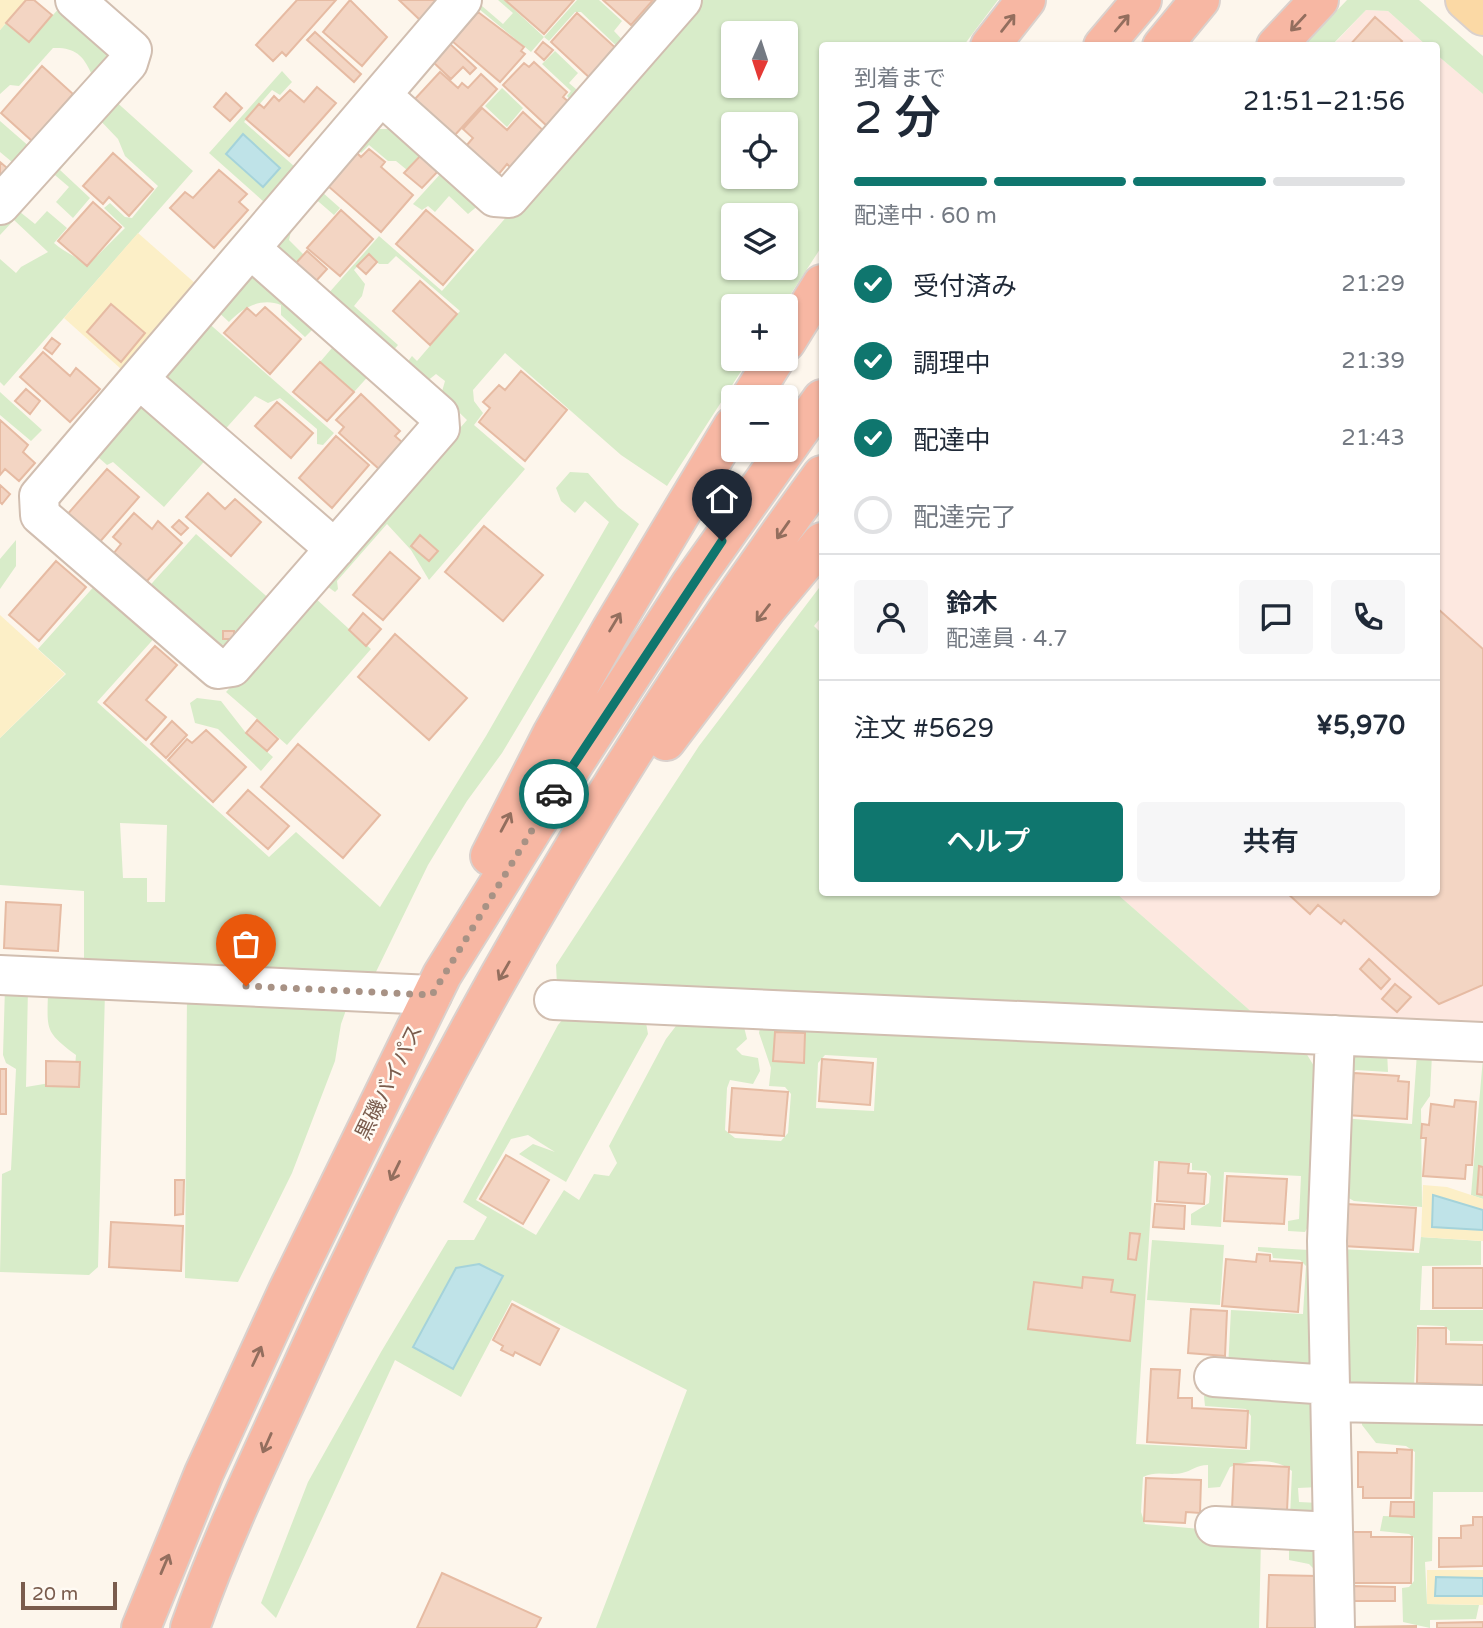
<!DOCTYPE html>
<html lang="ja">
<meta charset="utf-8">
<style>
body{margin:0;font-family:"Varela Round","Noto Sans JP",sans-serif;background:#f6f6f7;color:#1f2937;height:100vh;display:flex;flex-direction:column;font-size:26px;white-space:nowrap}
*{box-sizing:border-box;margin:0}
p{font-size:23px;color:#747a83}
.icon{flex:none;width:38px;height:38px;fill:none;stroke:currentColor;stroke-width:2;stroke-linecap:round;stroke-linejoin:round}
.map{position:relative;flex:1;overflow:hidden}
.panel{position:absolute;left:819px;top:42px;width:621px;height:854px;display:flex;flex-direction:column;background:#fff;border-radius:7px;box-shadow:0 2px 5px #0004}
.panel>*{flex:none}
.needle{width:46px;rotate:183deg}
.fabs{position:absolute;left:721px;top:21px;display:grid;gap:14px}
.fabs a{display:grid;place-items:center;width:77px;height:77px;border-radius:7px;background:#fff;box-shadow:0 2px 5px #0004;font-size:35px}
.scale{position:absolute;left:21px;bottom:18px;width:96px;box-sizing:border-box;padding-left:7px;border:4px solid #7a5c4d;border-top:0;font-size:19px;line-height:24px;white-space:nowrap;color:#7a5c4d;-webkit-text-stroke:5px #fffaf3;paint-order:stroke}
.pin{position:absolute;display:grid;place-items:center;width:60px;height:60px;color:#fff;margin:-72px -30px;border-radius:50% 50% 50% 0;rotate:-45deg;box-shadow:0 0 7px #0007}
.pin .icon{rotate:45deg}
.courier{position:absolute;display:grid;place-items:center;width:70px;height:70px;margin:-35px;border:5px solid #0f766e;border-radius:50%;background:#fff;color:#222;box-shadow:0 2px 9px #0007}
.headline em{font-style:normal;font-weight:600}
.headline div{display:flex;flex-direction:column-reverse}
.headline{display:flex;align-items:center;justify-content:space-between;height:119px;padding:0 35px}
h1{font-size:46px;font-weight:600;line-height:52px}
.bar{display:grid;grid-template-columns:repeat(4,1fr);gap:10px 7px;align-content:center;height:84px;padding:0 35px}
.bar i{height:9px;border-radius:5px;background:#e0e1e3}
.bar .on{background:#0f766e}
.bar p{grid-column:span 4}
.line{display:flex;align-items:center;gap:18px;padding:0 35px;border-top:2px solid #e0e1e3}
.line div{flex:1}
.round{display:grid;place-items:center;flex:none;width:74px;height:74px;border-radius:7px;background:#f6f6f7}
ol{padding:0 35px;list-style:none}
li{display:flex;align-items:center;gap:21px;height:77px}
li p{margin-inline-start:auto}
li .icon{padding:7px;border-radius:50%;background:#0f766e;color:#fff;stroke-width:4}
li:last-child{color:#747a83}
li i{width:38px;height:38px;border:4px solid #e0e1e3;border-radius:50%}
.primary-button{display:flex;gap:14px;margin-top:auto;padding:14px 35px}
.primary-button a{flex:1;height:80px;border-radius:7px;background:#0f766e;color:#fff;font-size:28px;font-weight:600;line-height:80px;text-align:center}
.primary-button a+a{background:#f6f6f7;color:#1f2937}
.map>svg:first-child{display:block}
.commercial{fill:#fde8e0}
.green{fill:#d8ecc9;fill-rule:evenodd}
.sand{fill:#fcefc7;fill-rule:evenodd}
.water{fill:#bfe3e8;stroke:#a5d3da;stroke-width:2}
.building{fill:#f3d5c3;stroke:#e6bba3;stroke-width:2}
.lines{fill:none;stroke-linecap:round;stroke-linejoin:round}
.minor-casing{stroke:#d1beb0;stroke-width:42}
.major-casing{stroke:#dad1cd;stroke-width:42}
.highway-casing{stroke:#dad1cd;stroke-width:42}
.minor{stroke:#fff;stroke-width:38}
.major{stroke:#fbd9a5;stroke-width:38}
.highway{stroke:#f7b7a3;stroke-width:38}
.oneway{stroke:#936e5e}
.done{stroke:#a89285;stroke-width:7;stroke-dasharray:0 12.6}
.route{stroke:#0f766e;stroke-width:9}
.labels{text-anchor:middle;stroke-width:5;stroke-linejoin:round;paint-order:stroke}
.street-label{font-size:21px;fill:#7a5c4d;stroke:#fffaf3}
</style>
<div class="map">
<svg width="1483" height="1628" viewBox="0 0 1483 1628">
<rect width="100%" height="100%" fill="#fdf6ec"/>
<path class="commercial" d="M1366,10L1388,11L1426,45L1332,46Z
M1437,55L1483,94V1026L1254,1014L1116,893L1437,892Z"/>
<path class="green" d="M498,0H504L544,37L577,0H599L622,21L614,31L630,48L625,54L581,12H575L549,41L544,37L531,52L479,9L482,6L503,24L513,13Z
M695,0H998L964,45L822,46V246L783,306H733V359H749L667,486L621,455L505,353L473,390L474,401L483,413L474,425L525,469L429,580L411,550L387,524L337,581L338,589L335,592L324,584L467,420L441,395L445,381L436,374L426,382L406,364L412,356L417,361L460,311L396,256L388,264H379L369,254L354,270L365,284L362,296L354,306L398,345L392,352L327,295L379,236L442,291ZM733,33H786V86H733ZM733,124H786V177H733ZM733,215H786V268H733Z
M1347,0H1419L1483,56V94L1437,55V46L1426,45L1388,11L1366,10L1332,45H1304Z
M61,6L113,52L18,167L0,152V121L31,148L78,94L91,73C83,54 73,47 53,48L19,86L10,85L0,94V30L6,23L29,42Z
M555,51L578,73L569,83L583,95L574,104L567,96L571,91L542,64Z
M282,71L292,82L280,95L272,90L244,122L295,167L264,202L209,153Z
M502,88L523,108L507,127L485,106Z
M112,98L193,171L4,386L0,382V259L16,273L21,267L48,252L14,220L0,235V226L15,208L35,224L47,211L67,228L54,243C64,252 76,256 87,266L125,228L104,208L110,203L125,217L132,218L158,186L125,156L118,139L96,116Z
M377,129H391L422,154L407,170L396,161H388L369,145L361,153L359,150L322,192L340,208L334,215L312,196Z
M78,140L80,146L60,170L90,198L73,218L56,202L69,187L49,170Z
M443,171L480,204L468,214L449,196L435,212L428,206L422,210L413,204Z
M286,227L291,231L289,240L304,255L312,277L280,255L279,235Z
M262,275L317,325L305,337L281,315V305C262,297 243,307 229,322L214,308L240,278Z
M205,320L334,433L323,445L317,444V429L280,398L268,403L255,396L220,435L159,372Z
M338,341L372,372L354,392L320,362Z
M0,392L42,430L31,441L0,415Z
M136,399L209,456L164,507L113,462L107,465L98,457L65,492Z
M570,472L588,473L618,507L639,524L502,753L467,801L428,865L373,978L350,999L341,1024L335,1061L292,1173L238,1282L185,1278L187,992L84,967V891L0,885V738L66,674L38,649L98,582L158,634L97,702L269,857L296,832L380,907L486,736L609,522L585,501L575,513L561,501L556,488ZM120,823L167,825L165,902H147V878H123Z
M196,534L273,602L232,644L210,646L145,591Z
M16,540V566L0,589V559Z
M822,584V616L814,626L822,634V892L1116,893L1254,1014L557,985L556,965L699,746Z
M314,597L371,649L287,745L226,692Z
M197,698L221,701L246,733L273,757L261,771L218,729L195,723L190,703Z
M5,987L28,988L26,1087L74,1079L76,1055C45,1032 47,1030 48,993L105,991L98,1267L89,1275L0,1272L2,1174L11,1170L16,1069L6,1063L3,1055Z
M568,1013L645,1017L648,1034L566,1182L519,1154L533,1144L555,1152L528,1135L511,1139L476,1200L536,1235L564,1190L579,1200L594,1174L609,1176L617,1163L609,1146L666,1039L679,1022L743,1023L747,1039L736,1049L742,1055L758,1058L760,1071L753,1084L730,1080L727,1088L725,1130L735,1138L781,1141L788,1133L791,1094L785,1087L769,1086L771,1068L759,1033L761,1023L1303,1048L1317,1071L1310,1223L1305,1232L1288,1231V1221L1299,1219L1301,1176L1224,1172L1221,1227L1191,1225V1214L1209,1203L1211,1176L1206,1171L1192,1170V1163L1154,1161L1136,1444L1250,1450L1251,1416L1246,1409L1205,1406L1204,1396L1227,1391L1306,1395L1317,1406L1319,1487L1298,1488L1299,1502L1319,1503L1318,1513L1290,1518L1292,1471C1275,1457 1250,1460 1230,1467L1220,1487L1208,1488V1465C1196,1465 1192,1471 1182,1473C1167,1476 1157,1470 1143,1477L1141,1512L1145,1524L1211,1530L1261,1540L1259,1628H596L687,1390L512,1300L461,1397L395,1360L276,1618L261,1603L308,1482L381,1352L448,1240H474L487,1217L463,1202L558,1025ZM775,1032L805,1033L804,1063L773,1061ZM825,1055L877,1058L874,1111L816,1108L818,1063ZM1130,1234H1140L1136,1259H1128ZM1083,1277L1112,1280L1111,1292L1028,1329L1034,1282L1082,1288Z
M1361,1049L1387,1051L1388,1072L1356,1070L1352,1074L1348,1061Z
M1417,1053L1432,1054L1430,1096L1421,1109L1422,1207L1354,1201L1345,1196L1343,1118L1412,1124Z
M1483,1058V1167H1479L1477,1194L1483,1195V1199L1471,1195Z
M1421,1237L1481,1241V1265L1422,1266L1420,1310H1483V1341H1450V1331L1444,1326L1417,1325L1414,1386H1342L1340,1249L1419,1253Z
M1152,1240L1224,1245L1220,1305L1147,1300Z
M1258,1247L1309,1250L1316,1361L1307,1372L1228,1368L1231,1310L1303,1314L1306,1266L1300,1260L1273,1258L1272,1253L1258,1251Z
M1362,1415L1483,1420V1492H1433L1432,1561L1425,1562L1427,1604L1479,1605L1476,1619L1430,1620V1628L1403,1622L1402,1588L1409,1587L1414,1581V1538L1409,1534L1380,1531L1383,1516L1414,1517L1415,1452L1406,1446L1376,1443L1362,1425Z
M1289,1543L1313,1544L1318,1573L1309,1564L1289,1560Z"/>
<path class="sand" d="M0,0H26L0,30Z
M138,233L196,284L121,369L64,318ZM111,305L145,333L121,361L87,333Z
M0,615L65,674L0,738Z
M1423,1185L1447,1187L1483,1199V1241L1421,1237Z
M1427,1570H1483V1578L1436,1577V1596H1483V1605L1427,1604Z"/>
<path class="water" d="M243,134L280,168L263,187L226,154Z
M1433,1195L1483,1210V1230L1432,1227Z
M479,1264L503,1276L453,1369L413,1347L456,1268Z
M1436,1577L1483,1578V1596H1435Z"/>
<path class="building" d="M26,0H34L52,15L29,42L6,23Z
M297,0H336L286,56L282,52L273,61L256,45Z
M350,0L387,37L362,66L323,32Z
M399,0H439L420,20Z
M505,0H574L544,34Z
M603,0H653L631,25Z
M478,12L524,47L521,51L525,54L500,82L452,41Z
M577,13L619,51L592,80L551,42Z
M1375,17L1402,41L1398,46H1349Z
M315,32L361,74L354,82L307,40Z
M543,42L553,50L544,60L535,52Z
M449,43L476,68L470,74L463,67L451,79L432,61Z
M534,62L567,92L563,97L570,103L548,127L503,85L524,63L529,67Z
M42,66L73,94L32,141L1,113Z
M440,72L458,88L462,83L468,88L481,74L497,89L454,136L414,100Z
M317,87L336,103L289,156L246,119L259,104L264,108L274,96L279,101L290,90L304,102Z
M226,93L242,108L230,121L214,107Z
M482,108L507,130L523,112L547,134L514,171L507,164L498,175L466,146L473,138L463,129Z
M369,149L385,162L381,167L413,195L381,232L328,186L357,153L361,157Z
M113,153L153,189L129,216L109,197L103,204L83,186Z
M422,154L440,169L422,188L404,173Z
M0,162L13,173L0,188Z
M219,170L247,194L239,202L248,210L214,248L170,208L185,192L193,198Z
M93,202L121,227L87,266L58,241Z
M341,210L373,239L340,276L307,248Z
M426,210L473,250L443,285L396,244Z
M307,251L327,269L316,281L296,263Z
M369,254L377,262L366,274L357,266Z
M420,281L457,314L430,345L393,311Z
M111,304L145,333L121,362L87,332Z
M265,307L301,339L270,374L224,333L247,308L256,316Z
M52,338L60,344L52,354L44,348Z
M43,352L70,376L76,368L100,389L70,422L20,377Z
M320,362L354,392L327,421L293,392Z
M521,371L567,410L525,461L479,422L490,408L483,402L499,385L505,390Z
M26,389L40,401L30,414L15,401Z
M361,394L400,431L395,436L403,443L379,469L339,433L344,427L336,420Z
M277,402L313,433L291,458L255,426Z
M0,420L28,445L23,452L35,463L19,481L5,469L0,475Z
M336,436L369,465L332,508L299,478Z
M107,469L139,497L98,544L66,516Z
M0,485L10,494L2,504L0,502Z
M208,493L225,509L235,499L261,522L231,556L186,517Z
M134,513L152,529L158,521L182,543L146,582L114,553L121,544L113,537Z
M179,520L188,528L181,535L172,527Z
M484,526L543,575L503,621L445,572Z
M420,535L438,551L429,561L411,546Z
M390,552L420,578L383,620L353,595Z
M56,561L86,587L39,641L9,615Z
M1437,608L1483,649V985L1439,1004L1344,920L1341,924L1318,905L1310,914L1286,892H1437Z
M363,613L381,629L366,646L349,630Z
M223,631H234V639H223Z
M395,634L467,698L429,740L358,677Z
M155,646L177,665L146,700L166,717L146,740L104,703Z
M257,720L278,739L267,751L246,733Z
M172,721L187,735L166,758L151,744Z
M206,730L246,767L213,802L168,760L187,739L192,743Z
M298,744L380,815L343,858L261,787Z
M248,790L289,826L268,849L227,813Z
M6,902L61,905L58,951L4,948Z
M1369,959L1390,979L1381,989L1360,969Z
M1395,984L1411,997L1397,1012L1382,999Z
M775,1032L805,1033L804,1063L773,1061Z
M822,1059L873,1063L870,1105L819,1101Z
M46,1061L80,1062L79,1087L46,1086Z
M0,1069H6V1114H0Z
M1354,1073L1399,1076L1398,1081L1409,1082L1407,1119L1346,1115L1347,1084H1353Z
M732,1088L788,1092L784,1136L729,1132Z
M1455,1100L1476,1102L1472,1165H1466L1465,1179L1423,1176L1426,1138H1421L1422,1124L1429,1125L1431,1104L1454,1107Z
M506,1155L549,1180L523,1224L480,1199Z
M1159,1162L1189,1164L1188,1173L1206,1174L1204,1204L1157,1201Z
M1479,1166L1483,1167V1195L1477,1194Z
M1227,1176L1287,1179L1284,1224L1224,1221Z
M175,1180H184L183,1214L175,1215Z
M1155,1204L1185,1206L1184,1229L1153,1227Z
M1346,1204L1416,1208L1413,1250L1343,1246Z
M111,1222L183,1226L181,1271L109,1267Z
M1130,1233L1140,1234L1136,1260L1128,1259Z
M1257,1254L1270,1255V1261L1302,1263L1298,1312L1222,1306L1226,1259L1256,1262Z
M1433,1268H1483V1308H1433Z
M1083,1277L1113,1280L1111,1292L1135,1295L1130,1341L1028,1329L1034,1282L1082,1288Z
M512,1304L559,1329L540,1365L515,1352L513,1356L501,1350L503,1346L493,1340Z
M1191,1309L1227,1311L1225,1356L1188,1353Z
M1418,1328H1446V1344L1483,1345V1385L1417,1383Z
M1151,1369L1180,1370L1178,1398H1192V1408L1248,1411L1246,1448L1147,1442Z
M1397,1449L1412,1450L1411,1498H1363V1487H1358V1452L1397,1453Z
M1234,1464L1289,1467L1287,1511L1232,1509Z
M1146,1478L1201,1480L1200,1513L1186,1512L1185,1523L1144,1521Z
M1391,1502H1414V1517L1390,1516Z
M1473,1517H1483V1566L1439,1567V1538H1461V1526L1473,1525Z
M1350,1532H1371V1537H1412L1411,1583H1349Z
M442,1573L541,1618L536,1628H417Z
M1269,1575L1317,1576L1315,1628H1267Z
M1353,1586L1395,1587V1601H1352Z
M1483,1622V1628H1437V1623Z
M1416,1626V1628H1356V1627Z"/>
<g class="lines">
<g class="minor-casing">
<path id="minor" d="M381,95L495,197L509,198L682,0
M0,205L128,63L132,50L75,0
M251,249L439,415L440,428L232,667L218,669L40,515L39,496L462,0
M139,379L335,549
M0,975L432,995
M554,1000L1483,1042
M1335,1035L1327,1241L1335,1628
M1214,1377L1330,1385
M1331,1402L1483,1405
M1215,1526L1333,1532"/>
</g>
<g class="major-casing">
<path id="major" d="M1465,0L1483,16"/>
</g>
<g class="highway-casing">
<path id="highway" d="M990,46L1026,0
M1103,46L1142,0
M1162,46L1200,0
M1276,46L1319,0
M786,342L822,284
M751,397L775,359
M666,741L767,608L822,542
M490,856L552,734L611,630L733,426
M141,1628L204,1473L288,1290L442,975L555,793L690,585L822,399
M190,1628C222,1536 265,1448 305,1360C446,1048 620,751 822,475"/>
</g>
<use href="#minor" class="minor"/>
<use href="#major" class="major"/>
<use href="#highway" class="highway"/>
</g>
<defs><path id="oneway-shaft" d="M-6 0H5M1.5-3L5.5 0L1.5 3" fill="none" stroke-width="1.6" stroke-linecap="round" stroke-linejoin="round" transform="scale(1.75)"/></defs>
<g class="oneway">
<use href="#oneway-shaft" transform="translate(1008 23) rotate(-52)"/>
<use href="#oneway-shaft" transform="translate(1122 23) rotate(-50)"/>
<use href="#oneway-shaft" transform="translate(1298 23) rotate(133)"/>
<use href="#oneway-shaft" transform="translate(783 530) rotate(125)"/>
<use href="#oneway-shaft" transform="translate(763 613) rotate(128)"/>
<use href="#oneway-shaft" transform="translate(615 622) rotate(-59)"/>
<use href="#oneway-shaft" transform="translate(506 822) rotate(-62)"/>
<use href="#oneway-shaft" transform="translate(504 971) rotate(120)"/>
<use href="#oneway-shaft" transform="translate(395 1171) rotate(116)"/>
<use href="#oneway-shaft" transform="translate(257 1356) rotate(-65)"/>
<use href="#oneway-shaft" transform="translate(267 1443) rotate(114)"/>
<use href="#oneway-shaft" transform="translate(165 1564) rotate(-67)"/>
</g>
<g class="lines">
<path class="done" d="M246,986L432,995L554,794"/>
<path class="route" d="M554,794L722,541"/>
</g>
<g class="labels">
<g class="street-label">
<text transform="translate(389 1082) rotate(-64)" y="7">黒磯バイパス</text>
</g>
</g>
</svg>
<div class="fabs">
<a><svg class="needle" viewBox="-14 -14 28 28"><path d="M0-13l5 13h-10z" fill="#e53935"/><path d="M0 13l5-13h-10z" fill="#747a83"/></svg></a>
<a><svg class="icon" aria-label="locate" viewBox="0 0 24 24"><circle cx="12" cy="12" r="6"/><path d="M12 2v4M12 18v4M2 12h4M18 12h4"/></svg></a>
<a><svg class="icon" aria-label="layers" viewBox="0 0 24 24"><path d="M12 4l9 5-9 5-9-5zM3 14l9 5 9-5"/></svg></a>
<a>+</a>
<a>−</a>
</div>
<div class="scale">20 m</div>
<div class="pin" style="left:246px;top:986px;background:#ea580c"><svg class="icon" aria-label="bag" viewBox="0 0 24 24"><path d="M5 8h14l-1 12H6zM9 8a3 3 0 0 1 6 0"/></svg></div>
<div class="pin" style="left:722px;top:541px;background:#1f2937"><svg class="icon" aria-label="home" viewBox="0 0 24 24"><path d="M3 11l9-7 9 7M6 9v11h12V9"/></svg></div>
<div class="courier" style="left:554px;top:794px"><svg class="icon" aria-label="car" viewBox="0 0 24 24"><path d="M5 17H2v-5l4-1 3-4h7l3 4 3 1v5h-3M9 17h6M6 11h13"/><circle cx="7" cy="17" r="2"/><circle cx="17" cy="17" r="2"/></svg></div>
<section class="panel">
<div class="headline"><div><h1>2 分</h1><p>到着まで</p></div><em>21:51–21:56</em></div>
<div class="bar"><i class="on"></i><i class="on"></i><i class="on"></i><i></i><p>配達中 · 60 m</p></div>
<ol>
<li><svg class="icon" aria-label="check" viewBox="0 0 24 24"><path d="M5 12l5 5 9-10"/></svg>受付済み<p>21:29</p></li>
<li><svg class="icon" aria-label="check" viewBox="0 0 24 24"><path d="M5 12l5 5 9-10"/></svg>調理中<p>21:39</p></li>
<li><svg class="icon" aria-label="check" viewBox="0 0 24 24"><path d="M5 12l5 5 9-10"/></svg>配達中<p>21:43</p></li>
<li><i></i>配達完了</li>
</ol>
<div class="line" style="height:126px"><a class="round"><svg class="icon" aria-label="person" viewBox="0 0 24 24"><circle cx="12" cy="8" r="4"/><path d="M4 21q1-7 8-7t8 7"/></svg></a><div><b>鈴木</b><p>配達員 · 4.7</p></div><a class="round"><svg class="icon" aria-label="chat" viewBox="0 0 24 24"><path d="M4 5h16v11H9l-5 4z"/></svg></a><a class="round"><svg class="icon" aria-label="phone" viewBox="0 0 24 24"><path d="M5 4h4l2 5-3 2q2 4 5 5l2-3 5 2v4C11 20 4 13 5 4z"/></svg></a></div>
<div class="line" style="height:91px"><div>注文 #5629</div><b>¥5,970</b></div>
<div class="primary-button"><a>ヘルプ</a><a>共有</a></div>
</section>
</div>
